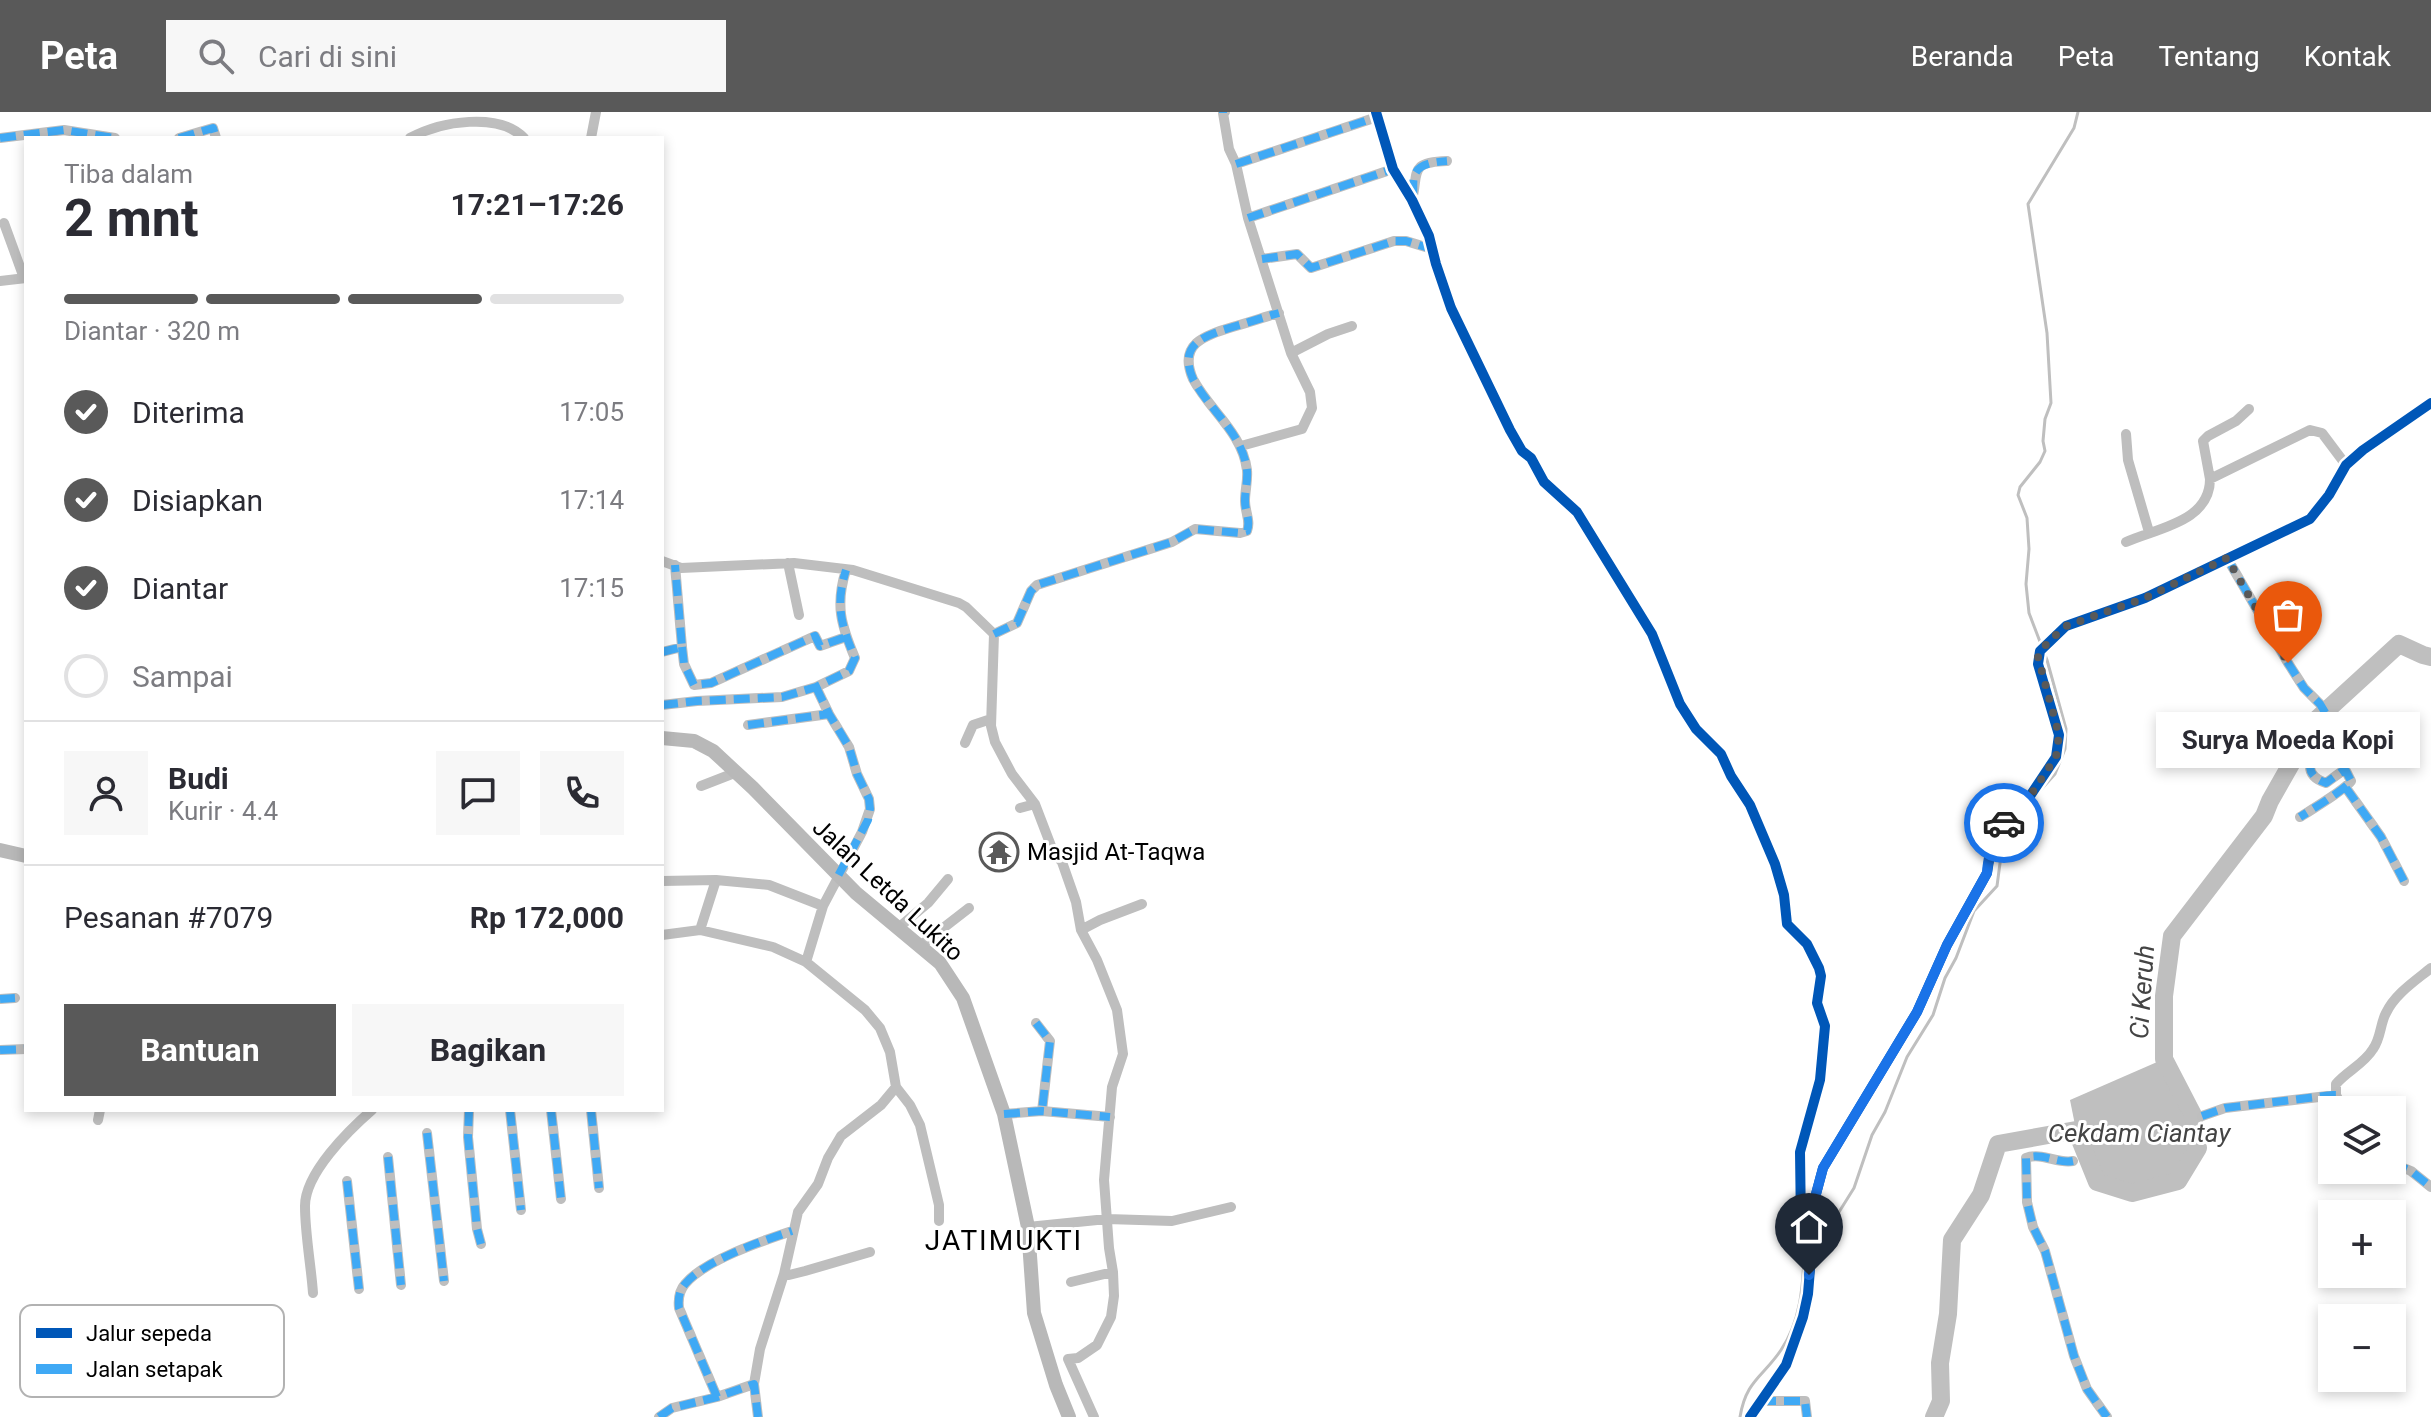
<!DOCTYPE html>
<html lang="id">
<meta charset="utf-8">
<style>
body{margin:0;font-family:Roboto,sans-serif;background:#f7f7f7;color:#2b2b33;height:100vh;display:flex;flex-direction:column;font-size:30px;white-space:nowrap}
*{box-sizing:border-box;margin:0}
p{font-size:26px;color:#7c7c81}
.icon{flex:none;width:44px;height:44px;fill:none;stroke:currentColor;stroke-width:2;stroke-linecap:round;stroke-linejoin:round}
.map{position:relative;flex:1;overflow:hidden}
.sheet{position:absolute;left:24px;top:24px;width:640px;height:976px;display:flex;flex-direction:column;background:#fff;border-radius:0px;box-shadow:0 4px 12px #0003}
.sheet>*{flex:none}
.tools{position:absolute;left:2318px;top:984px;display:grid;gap:16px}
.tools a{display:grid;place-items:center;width:88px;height:88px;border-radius:0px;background:#fff;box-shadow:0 4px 12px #0003;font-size:40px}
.pin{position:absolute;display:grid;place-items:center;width:68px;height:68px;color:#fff;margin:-82px -34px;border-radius:50% 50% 50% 0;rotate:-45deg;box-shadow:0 0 8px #0007}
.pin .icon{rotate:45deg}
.courier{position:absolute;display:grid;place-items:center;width:80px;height:80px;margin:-40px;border:6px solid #1a73e8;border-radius:50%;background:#fff;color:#222;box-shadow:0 2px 10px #0007}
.bubble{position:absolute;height:56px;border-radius:0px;background:#fff;box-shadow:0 4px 12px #0003;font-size:26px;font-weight:700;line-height:56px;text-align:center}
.headline em{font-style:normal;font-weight:700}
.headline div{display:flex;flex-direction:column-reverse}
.headline{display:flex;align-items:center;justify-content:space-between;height:136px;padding:0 40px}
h1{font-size:52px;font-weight:700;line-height:60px}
.bar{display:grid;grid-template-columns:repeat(4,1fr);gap:12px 8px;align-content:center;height:96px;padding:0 40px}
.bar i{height:10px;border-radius:6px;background:#e1e1e2}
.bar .selected{background:#595959}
.bar p{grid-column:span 4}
.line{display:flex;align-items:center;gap:20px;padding:0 40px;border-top:2px solid #e1e1e2}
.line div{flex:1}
.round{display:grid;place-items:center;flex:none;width:84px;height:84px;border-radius:0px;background:#f7f7f7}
ol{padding:0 40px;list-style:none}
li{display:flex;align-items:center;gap:24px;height:88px}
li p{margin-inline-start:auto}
li .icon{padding:8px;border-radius:50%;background:#595959;color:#fff;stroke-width:4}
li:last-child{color:#7c7c81}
li i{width:44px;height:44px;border:4px solid #e1e1e2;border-radius:50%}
.action{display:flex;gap:16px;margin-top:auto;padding:16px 40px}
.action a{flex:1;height:92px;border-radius:0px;background:#595959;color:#fff;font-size:32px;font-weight:700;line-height:92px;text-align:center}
.action a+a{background:#f7f7f7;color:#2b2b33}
header{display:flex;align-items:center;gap:48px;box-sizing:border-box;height:112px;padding:0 40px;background:#595959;color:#fff}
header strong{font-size:38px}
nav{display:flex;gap:44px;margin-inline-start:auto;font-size:28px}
.search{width:560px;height:72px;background:#f7f7f7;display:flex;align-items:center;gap:20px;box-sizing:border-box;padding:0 28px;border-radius:0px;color:#7c7c81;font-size:30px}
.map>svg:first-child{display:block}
.water{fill:#bfbfbf}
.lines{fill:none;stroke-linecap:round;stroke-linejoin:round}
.stream{stroke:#bfbfbf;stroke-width:3}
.river{stroke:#bfbfbf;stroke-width:18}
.street{stroke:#bebebe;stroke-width:10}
.secondary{stroke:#b8b8b8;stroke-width:14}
.quiet{stroke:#3fa9f5;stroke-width:8;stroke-dasharray:16 8;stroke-linecap:butt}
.cycleway-casing{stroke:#fff;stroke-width:15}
.cycleway{stroke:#0057b8;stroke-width:10}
.done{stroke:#595959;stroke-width:8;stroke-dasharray:0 14.4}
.route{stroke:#1a73e8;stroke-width:10}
.labels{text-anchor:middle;stroke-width:6;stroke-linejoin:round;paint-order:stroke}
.poi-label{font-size:24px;fill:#000;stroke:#fff;text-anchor:start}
.street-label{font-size:24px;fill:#000;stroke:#fff}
.water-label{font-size:26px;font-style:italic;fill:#444;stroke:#fff}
.quarter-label{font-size:28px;letter-spacing:2px;fill:#000;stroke:#fff}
.key{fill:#fff;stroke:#b2b2b2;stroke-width:2}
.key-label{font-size:22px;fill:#000}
</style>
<header>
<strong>Peta</strong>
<div class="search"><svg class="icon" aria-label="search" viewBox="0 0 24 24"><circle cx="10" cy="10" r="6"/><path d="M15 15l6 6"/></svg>Cari di sini</div>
<nav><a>Beranda</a><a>Peta</a><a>Tentang</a><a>Kontak</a></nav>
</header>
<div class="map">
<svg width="2431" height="1305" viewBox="0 0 2431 1305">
<rect width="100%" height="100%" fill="#fff"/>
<path class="water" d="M2164,947L2174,957L2193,1003L2198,1036L2178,1069L2132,1081L2098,1070L2076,1018L2070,988Z"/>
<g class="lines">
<path class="stream" d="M2037,682L2055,662L2065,637L2066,617L2047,548L2029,501L2026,472L2029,437L2027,406L2018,383L2020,375L2040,350L2045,339L2043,329L2045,307L2051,291L2047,221L2028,92L2074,16L2078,0
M1815,1125L1824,1124L1854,1076L1872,1023L1885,1000L1907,945L1933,903L1945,866L1956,846L1974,799L1997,774L2004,721L2013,709
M1740,1305C1746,1268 1763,1265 1781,1238C1803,1206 1803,1167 1805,1130"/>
<path class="river" d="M1934,1305L1941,1289L1940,1251L1948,1202L1952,1128L1981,1083L1998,1032L2076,1018L2097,1070L2132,1081L2178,1069L2198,1036L2193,1003L2164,947V884L2172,824L2264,704L2270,689L2316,608L2399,532L2423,543L2431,545"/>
<path class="street" d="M1225,0L1223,1L1229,37L1236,52L1248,106L1291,241L1310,280L1312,296L1302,317L1241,334
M1376,0L1393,57L1412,88L1429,124L1436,152L1451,196L1510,318L1522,339L1531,346L1544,370L1577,400L1652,522L1680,592L1696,617L1721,642L1731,664L1750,693L1775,752L1784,783L1787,812L1807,832L1819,856L1821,864L1817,891L1825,914L1820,968L1800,1040V1127L1811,1130
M0,26L64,18L115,26
M179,26L213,16L216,26
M410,26C441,9 499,0 524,26
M591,26L596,0
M1236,52L1377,5
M1412,88C1419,61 1408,50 1447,49
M1248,106L1393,57
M4,111L24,166
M1262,147L1297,142L1311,156L1394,129H1406L1432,137
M0,169L26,166
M1291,241L1328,222L1352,214
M2126,322L2128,348L2149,420
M2210,367L2203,329L2208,324L2236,309L2249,297
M2126,430C2157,416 2210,410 2210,367L2310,318L2322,321L2346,353
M2227,446L2288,551L2304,576L2320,592L2332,612V617C2318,634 2294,660 2326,671L2341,660L2346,659L2351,669C2346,677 2311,698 2300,705
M662,449L681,456L794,451L853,458L959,491L966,495L994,522L991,614L995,630L1012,662L1035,692L1053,739L1062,750L1076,790L1081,818L1097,848L1117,898L1123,942L1112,975L1104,1068L1109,1136L1113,1160L1114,1184L1111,1205L1097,1233L1078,1246L1068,1247L1094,1305
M788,451L799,503
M994,522L1017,511L1031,479L1037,473L1172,430L1195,417L1240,421L1247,419C1251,409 1245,400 1245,389C1245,378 1248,369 1247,358C1242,320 1210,299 1193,267C1177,230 1207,223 1236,214C1250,210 1264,205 1279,201
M682,535L684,552L694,573L711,571L815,524L820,534L846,525
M662,540L682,535L675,453
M662,593L697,589L782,585L816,575L849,559L855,546C841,513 835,493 846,458
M748,613L829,602
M965,631L973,613L991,607
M701,674L737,660
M2346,676L2381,725L2404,769
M1020,696L1035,692
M662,769L716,768L769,773L823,794
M898,816L928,791L948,767
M700,818L716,768
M1081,818L1100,808L1142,792
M662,823L700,818L773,835L806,850L865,898L880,916L890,940L896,975L910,993L920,1013L939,1093V1109
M920,834L969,796
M806,850L823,794L862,720L870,697L869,687L857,662L849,635L829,602L816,575
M0,887L15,886
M1036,911L1050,929L1042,999
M0,938L26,937
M469,998L468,1025L477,1117L481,1132
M510,998L521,1098
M551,998L561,1087
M591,998L599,1076
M2344,998L2336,983V972C2347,959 2364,952 2373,937C2381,926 2380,912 2386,901C2395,882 2415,869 2431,856
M1004,1002L1042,999L1110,1005
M2202,1004L2225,996L2336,983
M98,1008L100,998
M427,1021L444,1169
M388,1045L401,1173
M2073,1049C2057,1052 2042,1040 2026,1046L2027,1090L2033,1115L2045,1139L2074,1244L2087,1277L2107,1305
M2392,1051L2411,1059L2431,1075
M347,1069L359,1177
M1028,1115L1107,1107L1172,1109L1231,1095
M784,1162L789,1163L805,1159L870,1140
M1071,1170L1113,1160
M313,1181C311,1153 305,1122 305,1094C305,1061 349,1018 372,998
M717,1285L679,1196C678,1187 679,1179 685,1172C705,1148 762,1129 792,1119
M1760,1289H1805L1807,1305
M659,1305L672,1296L717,1285L754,1272
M758,1305L754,1272L760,1237L784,1162L798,1100L818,1072L828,1046L841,1024L881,993L896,975
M1750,1305L1786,1253L1803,1205L1808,1182L1816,1082L1823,1056L1917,900L1947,833L1987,761L1992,730L2002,713L2030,684L2056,645L2059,623L2038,552L2040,539L2066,514L2145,486L2310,407L2329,383L2346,353L2363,338L2431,291"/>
<path class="secondary" d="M662,626L694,629L713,639L753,676L856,781L940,851L963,886L1004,1002L1028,1115L1034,1201L1056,1273L1069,1305
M0,738L26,744"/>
<path class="quiet" d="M1223,0V1
M0,26L64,18L115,26
M179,26L213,16L216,26
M1236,52L1377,5
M1413,84C1414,78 1412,68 1415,62C1420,51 1436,50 1447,49
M1248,106L1393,57
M1262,147L1297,142L1311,156L1394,129H1406L1432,137
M2227,446L2288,551L2304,576L2320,592L2332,612V617C2318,634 2294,660 2326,671L2341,660L2346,659L2351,669C2346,677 2311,698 2300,705
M994,522L1017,511L1031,479L1037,473L1172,430L1195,417L1240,421L1247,419C1251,409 1245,400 1245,389C1245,378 1248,369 1247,358C1242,320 1210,299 1193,267C1177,230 1207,223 1236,214C1250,210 1264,205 1279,201
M682,535L684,552L694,573L711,571L815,524L820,534L846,525
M662,540L682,535L675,453
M816,575L829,602L849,635L857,662L869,687L870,697L868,708L838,764
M662,593L697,589L782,585L816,575L849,559L855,546C841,513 835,493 846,458
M748,613L829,602
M2346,676L2381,725L2404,769
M0,887L15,886
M1036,911L1050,929L1042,999
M0,938L26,937
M469,998L468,1025L477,1117L481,1132
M510,998L521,1098
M551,998L561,1087
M591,998L599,1076
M1004,1002L1042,999L1110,1005
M2202,1004L2225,996L2333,983H2336L2344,998
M427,1021L444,1169
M388,1045L401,1173
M2073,1049C2057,1052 2042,1040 2026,1046L2027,1090L2033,1115L2045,1139L2074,1244L2087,1277L2107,1305
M2392,1051L2411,1059L2431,1075
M347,1069L359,1177
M717,1285L679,1196C678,1187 679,1179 685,1172C705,1148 762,1129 792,1119
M1760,1289H1805L1807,1305
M659,1305L672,1296L717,1285L754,1272L758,1305"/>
<g class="cycleway-casing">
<path id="cycleway" d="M1376,0L1393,57L1412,88L1429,124L1436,152L1451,196L1510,318L1522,339L1531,346L1544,370L1577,400L1652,522L1680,592L1696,617L1721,642L1731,664L1750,693L1775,752L1784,783L1787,812L1807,832L1819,856L1821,864L1817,891L1825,914L1820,968L1800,1040L1801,1114
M1750,1305L1786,1253L1803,1205L1808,1182L1816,1082L1823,1056L1917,900L1947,833L1987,761L1992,730L2002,713L2030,684L2056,645L2059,623L2038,552L2040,539L2066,514L2145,486L2310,407L2329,383L2346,353L2363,338L2431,291"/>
</g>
<use href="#cycleway" class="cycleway"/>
</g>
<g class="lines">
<path class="done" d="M2004,711L2030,684L2056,645L2059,623L2038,545L2047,531L2066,514L2145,486L2227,446L2288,551"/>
<path class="route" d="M1809,1163L1816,1082L1823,1056L1917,900L1947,833L1987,761C1988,742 1993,727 2004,711"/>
</g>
<defs>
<g id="temple-ring" transform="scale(2)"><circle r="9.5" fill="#fff" stroke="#595959" stroke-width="1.5"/><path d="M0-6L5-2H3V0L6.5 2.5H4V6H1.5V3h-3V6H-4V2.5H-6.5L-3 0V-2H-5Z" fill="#595959"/></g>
</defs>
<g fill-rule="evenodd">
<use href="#temple-ring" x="999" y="740"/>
</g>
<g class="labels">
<g class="poi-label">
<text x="1027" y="748">Masjid At-Taqwa</text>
</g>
<g class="street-label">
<text transform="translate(888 778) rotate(43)" y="8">Jalan Letda Lukito</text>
</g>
<g class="water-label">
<text transform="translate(2142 880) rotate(-86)" y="9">Ci Keruh</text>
<text x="2139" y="1030">Cekdam Ciantay</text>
</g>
<g class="quarter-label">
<text x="1004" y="1138">JATIMUKTI</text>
</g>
</g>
<rect x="20" y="1193" width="264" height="92" rx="12" class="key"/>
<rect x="36" y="1216" width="36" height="10" fill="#0057b8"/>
<rect x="36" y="1252" width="36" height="10" fill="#3fa9f5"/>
<g class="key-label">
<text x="86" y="1229">Jalur sepeda</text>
<text x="86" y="1265">Jalan setapak</text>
</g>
</svg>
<div class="tools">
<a><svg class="icon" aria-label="layers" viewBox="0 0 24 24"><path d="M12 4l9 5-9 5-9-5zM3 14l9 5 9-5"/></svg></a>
<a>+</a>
<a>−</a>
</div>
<div class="pin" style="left:2288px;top:551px;background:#ea580c"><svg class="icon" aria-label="bag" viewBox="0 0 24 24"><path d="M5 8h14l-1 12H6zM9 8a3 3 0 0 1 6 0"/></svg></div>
<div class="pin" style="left:1809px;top:1163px;background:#1f2937"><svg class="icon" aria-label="home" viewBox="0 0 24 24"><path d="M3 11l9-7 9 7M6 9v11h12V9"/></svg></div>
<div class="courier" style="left:2004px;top:711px"><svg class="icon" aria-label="car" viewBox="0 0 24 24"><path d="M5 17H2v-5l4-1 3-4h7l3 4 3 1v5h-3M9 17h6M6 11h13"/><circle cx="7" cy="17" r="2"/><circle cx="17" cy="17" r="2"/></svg></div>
<div class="bubble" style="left:2156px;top:600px;width:264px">Surya Moeda Kopi</div>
<section class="sheet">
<div class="headline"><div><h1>2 mnt</h1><p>Tiba dalam</p></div><em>17:21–17:26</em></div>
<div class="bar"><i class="selected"></i><i class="selected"></i><i class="selected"></i><i></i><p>Diantar · 320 m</p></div>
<ol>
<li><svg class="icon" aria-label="check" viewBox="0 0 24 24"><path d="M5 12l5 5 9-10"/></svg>Diterima<p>17:05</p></li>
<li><svg class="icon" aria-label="check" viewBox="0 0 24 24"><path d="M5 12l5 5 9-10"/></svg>Disiapkan<p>17:14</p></li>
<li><svg class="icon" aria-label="check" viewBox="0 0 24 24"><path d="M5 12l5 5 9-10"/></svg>Diantar<p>17:15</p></li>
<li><i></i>Sampai</li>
</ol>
<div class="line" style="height:144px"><a class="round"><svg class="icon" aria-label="person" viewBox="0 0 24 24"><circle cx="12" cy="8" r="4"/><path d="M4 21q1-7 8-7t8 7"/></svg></a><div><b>Budi</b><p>Kurir · 4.4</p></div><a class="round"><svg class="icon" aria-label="chat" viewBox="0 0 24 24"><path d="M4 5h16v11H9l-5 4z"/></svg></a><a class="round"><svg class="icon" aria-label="phone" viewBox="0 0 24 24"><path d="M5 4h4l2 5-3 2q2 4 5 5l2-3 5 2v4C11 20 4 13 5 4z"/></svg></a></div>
<div class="line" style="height:104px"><div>Pesanan #7079</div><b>Rp 172,000</b></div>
<div class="action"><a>Bantuan</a><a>Bagikan</a></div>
</section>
</div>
